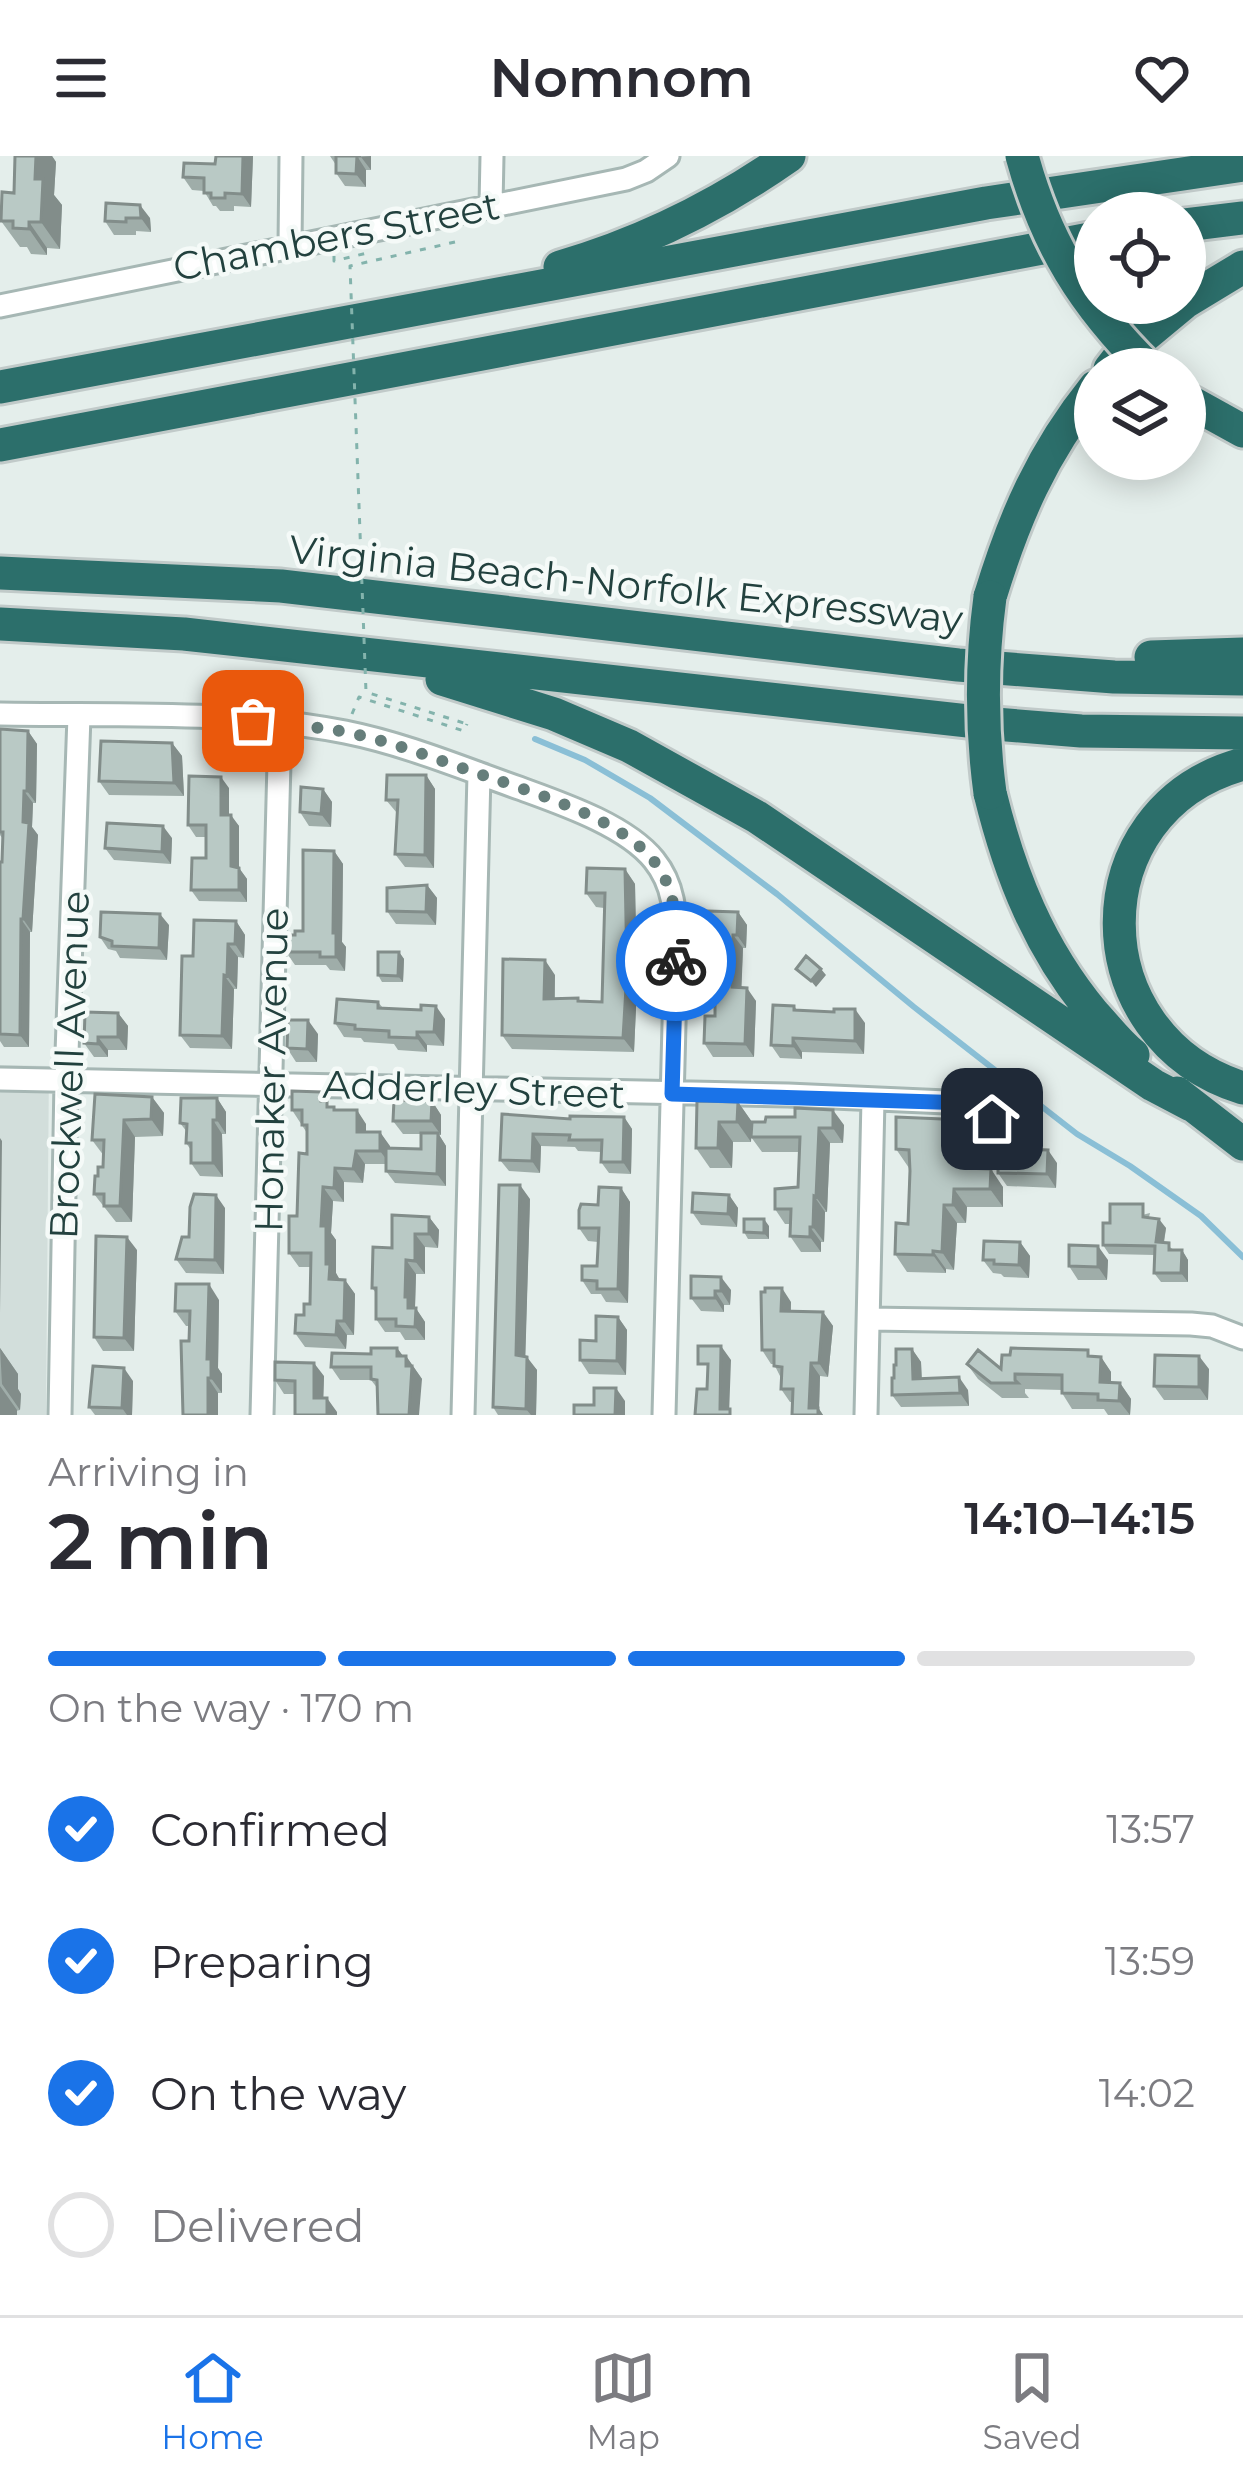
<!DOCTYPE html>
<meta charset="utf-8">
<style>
body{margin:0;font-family:Montserrat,sans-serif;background:#f2f2f3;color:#2b2b33;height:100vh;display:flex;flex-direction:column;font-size:45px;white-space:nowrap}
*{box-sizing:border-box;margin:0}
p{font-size:39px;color:#7c7c81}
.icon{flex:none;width:66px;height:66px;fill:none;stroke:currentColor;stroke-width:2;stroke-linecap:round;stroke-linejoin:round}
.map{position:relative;height:1259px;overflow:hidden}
.drawer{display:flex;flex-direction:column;background:#fff;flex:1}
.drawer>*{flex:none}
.buttons{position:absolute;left:1074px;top:36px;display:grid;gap:24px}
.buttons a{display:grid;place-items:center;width:132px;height:132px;border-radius:50%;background:#fff;box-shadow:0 6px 30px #0003;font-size:60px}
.pin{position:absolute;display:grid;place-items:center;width:102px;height:102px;color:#fff;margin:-51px;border-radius:24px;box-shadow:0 6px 18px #0006}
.courier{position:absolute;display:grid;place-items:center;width:120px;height:120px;margin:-60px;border:9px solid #1a73e8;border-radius:50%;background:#fff;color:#222;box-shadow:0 3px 15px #0007}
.summary em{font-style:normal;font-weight:600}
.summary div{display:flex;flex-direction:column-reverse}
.summary{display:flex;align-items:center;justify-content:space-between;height:204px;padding:0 48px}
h1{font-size:78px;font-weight:600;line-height:90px}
.bar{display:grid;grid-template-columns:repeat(4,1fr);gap:18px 12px;align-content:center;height:144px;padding:0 48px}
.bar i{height:15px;border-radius:9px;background:#e1e1e2}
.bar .selected{background:#1a73e8}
.bar p{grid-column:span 4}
ol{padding:0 48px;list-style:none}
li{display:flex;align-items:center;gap:36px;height:132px}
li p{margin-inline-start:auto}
li .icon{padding:12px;border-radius:50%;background:#1a73e8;color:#fff;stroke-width:4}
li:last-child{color:#7c7c81}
li i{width:66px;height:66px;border:6px solid #e1e1e2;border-radius:50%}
header{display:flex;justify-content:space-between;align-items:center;height:156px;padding:0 48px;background:#fff;font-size:54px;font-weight:600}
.menu{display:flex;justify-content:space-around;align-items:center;height:168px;border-top:3px solid #e1e1e2;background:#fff;font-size:33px;color:#7c7c81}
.menu a{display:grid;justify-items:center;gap:6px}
.menu .selected{color:#1a73e8}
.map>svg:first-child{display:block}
.built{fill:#d2dedb}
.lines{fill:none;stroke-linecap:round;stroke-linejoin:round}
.stream{stroke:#8abfd6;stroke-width:6}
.minor-casing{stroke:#a6b7b4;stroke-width:27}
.highway-casing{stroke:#c1cac9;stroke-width:39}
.path{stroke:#83b3ac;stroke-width:3;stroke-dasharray:6 9;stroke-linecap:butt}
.minor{stroke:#fff;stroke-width:21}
.highway{stroke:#2c6f6b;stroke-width:33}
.highway-bridge-casing{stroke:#c1cac9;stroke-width:39;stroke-linecap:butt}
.path-bridge{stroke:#83b3ac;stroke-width:3;stroke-dasharray:6 9;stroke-linecap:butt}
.highway-bridge{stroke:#2c6f6b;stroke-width:33}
.wall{fill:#9fada9}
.shaded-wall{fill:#828d8a}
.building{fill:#b9c9c5;stroke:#828d8a;stroke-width:3}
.done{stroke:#667e7b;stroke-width:12;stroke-dasharray:0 21.6}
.route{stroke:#1a73e8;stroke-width:15}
.labels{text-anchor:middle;stroke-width:9;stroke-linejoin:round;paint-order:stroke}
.street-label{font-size:39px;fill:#22413e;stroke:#f5faf8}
</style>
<header><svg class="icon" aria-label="menu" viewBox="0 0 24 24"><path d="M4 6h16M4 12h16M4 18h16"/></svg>Nomnom<svg class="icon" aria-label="heart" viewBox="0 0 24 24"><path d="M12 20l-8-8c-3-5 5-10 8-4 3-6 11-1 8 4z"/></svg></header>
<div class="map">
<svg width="1243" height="1259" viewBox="0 0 1243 1259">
<rect width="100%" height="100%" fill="#e4eeeb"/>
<path class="built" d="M0,909L49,910L46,1259H0Z"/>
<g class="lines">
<path class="stream" d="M535,583L585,604L650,642L777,738L914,851L1077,978L1130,1010L1201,1060L1243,1101"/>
<g class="minor-casing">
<path id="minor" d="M491,49L492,0
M290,89L291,0
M0,150L626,23L646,15L668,0
M0,558C114,560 233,554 345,576C405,588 462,612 519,632C560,647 626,669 654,704C675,730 675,758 676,790L664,1259
M0,923L788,939L969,947C987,954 996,963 998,983
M869,1163L1191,1168L1212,1170L1243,1182
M60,1259L66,925L79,560
M262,1259L280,568
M463,1259L479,618
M866,1259L873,943"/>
</g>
<g class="highway-casing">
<path id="highway" d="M1185,69L1243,62
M560,111C643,87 719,49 789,0
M1185,146L1243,111
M1110,213L1120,200L1184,147
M0,231L986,47L1243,9
M1185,243L1243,275
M0,289L1095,82
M0,417L281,430L958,509L1114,521L1243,523
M990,441C1014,362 1042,297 1095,231
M0,468L184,478L995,568L1081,575L1243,577
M1151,501L1243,498
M442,523L554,558L629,590L757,661L1153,929L1191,949
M1243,608C1077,653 1079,881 1243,932
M990,637C1010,719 1039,792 1094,858C1107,872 1118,887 1133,899
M1177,937L1243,988"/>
</g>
<path class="path" d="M334,100V105L367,97
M352,558L359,541L464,575L467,568"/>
<use href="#minor" class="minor"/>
<use href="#highway" class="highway"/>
<g class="highway-bridge-casing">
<path id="highway-bridge" d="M1022,0C1046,88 1084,149 1149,213
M990,441C981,508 981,570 990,637"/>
</g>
<path class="path-bridge" d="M455,86L350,110L366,536L467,568"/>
<use href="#highway-bridge" class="highway-bridge"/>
</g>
<path class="wall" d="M15,0H52L56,6L54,39L62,49L60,93L47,92V99L31,98L27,91H20L1,65L14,37Z
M216,0H253L251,51L234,50V55H220L216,50H213L204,35L192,34L183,21L215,8Z
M330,0H371V14H366V31L345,30L336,17V9Z
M106,47L150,62L151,76L136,75V79H114L105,65Z
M0,573L28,575L37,588L36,647H33L32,671L38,679L32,776H30L29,891H4L0,885V706H2L3,683L0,679Z
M172,587L182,600L184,640L109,639L99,625Z
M426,619L435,633L434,712L405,711L395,698L397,657L386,644Z
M229,632V659L239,670V712L247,723V746L199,745L191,734L206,702V681H196L188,669Z
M323,633L332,646L331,671L309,670L300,656Z
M172,682L171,708L114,704L105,692Z
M334,695L343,708L342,786L346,791L345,815L330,814L326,809H295L286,796L295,779L303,775Z
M625,713L635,728L637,830L634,896L512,893L502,879L555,819V843L578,842L580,845L602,846L604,752L596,751L586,737Z
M427,729L437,742L436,769L396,768L387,755Z
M738,756L747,769L746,792H743L741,832L756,845L754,901H713L704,887L715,860V846L705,845L696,832L706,797Z
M236,765L245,779L244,802L238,801L237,833H234L232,893L190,892L180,879L193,800Z
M169,769L167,804L120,802L116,795L108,793L100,781Z
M399,796L404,803L403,826H382L378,819Z
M378,846L383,852L445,863L444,890L427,889V896L398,894L394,888L364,886L361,882L344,881L335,867Z
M794,850L798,855L865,867L864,898L802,896V903L780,902L771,889Z
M118,857L128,870L127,894H108V901H94L84,887Z
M318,878L317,906H296L287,892Z
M152,941L164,957L163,980L135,981L132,1066H116L94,1038L98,1020L103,1011L104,1000L92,984Z
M217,942L226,956V978H222L223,1021L200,1020L191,1007V994L186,987L187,976L180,967Z
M432,945L441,959V979H439L446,990V1030L395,1027L386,1015V1008H365L363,1027L344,1026V1046L333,1045L331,1077L336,1084V1117L339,1124H345L355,1138L354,1179H347L346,1193L305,1191L295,1177L310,1148V1111H299L289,1097L307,998V977L292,954L334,951L336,954L366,968V976H380L390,992L421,993V978H403L393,965Z
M738,946L752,966L844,969L843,987H830L827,1056H825L824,1086H821V1096H801L790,1080V1068H785L775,1053L798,1031L799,996H762L751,981V986H733L732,1012H710L696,992Z
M502,958L570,963L624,961L632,973L631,1018L609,1017L601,1006V996L578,995L575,991L541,990L540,1017L509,1015L500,1004Z
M965,964L978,982L977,1013L1003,1031V1051H967L966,1067H957L954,1114L946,1113V1117L907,1116L895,1098L908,1068L909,1012L896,993Z
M1057,1007L1056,1032L1007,1030L998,1017Z
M621,1032L630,1046L628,1147L606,1146L601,1138H591L582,1124L597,1110L598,1086L588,1085L579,1072L598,1049Z
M729,1039L738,1052L737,1071L701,1069L692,1056Z
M530,1043L525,1201L537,1214L536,1259H498L493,1251Z
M225,1052L224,1118L186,1117L176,1103Z
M1150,1057L1149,1061L1166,1072L1164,1087L1174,1094H1182L1188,1104V1126H1161L1154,1117L1155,1099L1109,1098L1103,1089L1110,1067Z
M429,1061L439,1074L438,1092L425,1091V1118H416L415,1151L425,1166V1184H405L400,1176H385L376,1163V1137L372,1132L392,1092Z
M769,1070V1083H748L744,1076Z
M1020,1086L1030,1100L1029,1122L1004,1121L1001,1118L993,1117L983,1104Z
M137,1094L134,1195H103L94,1181Z
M1108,1104L1107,1124H1078L1069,1110Z
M691,1120L731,1134L730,1149H724V1156L701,1155L691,1142Z
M219,1144L218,1212L222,1218V1237H218V1259L189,1185L190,1170H186L175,1155Z
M791,1146V1155L823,1156L833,1170L828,1221L820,1220L819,1253L823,1259H792L793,1246H790L781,1233V1222L774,1208H771L762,1194Z
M618,1161L627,1174L626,1219L589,1218L580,1204Z
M0,1192L18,1218V1233L21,1238L20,1254L0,1259Z
M397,1192L403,1200H406L422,1223L378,1233L371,1224H340L331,1211Z
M912,1193L921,1206L922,1223L968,1234L969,1250L901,1251L892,1239L896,1209Z
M1093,1200L1101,1201L1111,1216V1227H1120L1131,1243L1130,1259H1108L1104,1253H1072L1062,1237V1234L1025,1233V1237L1029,1242H1002L978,1223L967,1208L1001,1213Z
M1209,1213L1208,1244H1164L1154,1230Z
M324,1220L323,1242L337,1256L295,1238H284L275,1224Z
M133,1225L132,1259H95L89,1251Z"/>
<path class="shaded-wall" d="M36,0H52L56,6L54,39L62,49L60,93L41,66L35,23Z
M243,0H253L251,51L242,38Z
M357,0L366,14V31L356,18Z
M371,0V14L361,1Z
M140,49L150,62L151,76L141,62Z
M29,66L47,92V99L29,73Z
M28,575L37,588L36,647L27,635Z
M172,587L182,600L184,640L174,627Z
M426,619L435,633L434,712L425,699Z
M221,621L229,632V670L221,659Z
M323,633L332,646L331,671L321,658Z
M24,635L33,647L32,671L38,679L32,776L23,763Z
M231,659L239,670V722L231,710Z
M163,670L172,682L171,708L162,696Z
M334,695L343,708L342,786L346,791L345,815L336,801L333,777Z
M239,712L247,723V746L239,734Z
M625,713L635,728L637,830L634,896L623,882Z
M427,729L437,742L436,769L426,756Z
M738,756L747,769L746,792L737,779Z
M160,758L169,769L167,804L159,792Z
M21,763L30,776L29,891L20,879Z
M236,765L245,779L244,802L235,788Z
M733,779L743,792L741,844L732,831Z
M228,788L238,801L237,833L227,820Z
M399,796L404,803L403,826L398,820Z
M545,804L555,819L554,858L544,843Z
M821,813L826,819L816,831L811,825Z
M224,819L234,833L232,893L222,880Z
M747,832L756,845L754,901L745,888Z
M436,850L445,863L444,890L434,876Z
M855,853L865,867L864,898L855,885Z
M118,857L128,870L127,894L118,881Z
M308,864L318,878L317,906L307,893Z
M417,876L427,889V896L417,882Z
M98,881L108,894V901L98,888Z
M793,882L802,896V903L793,890Z
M152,941L164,957L163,980L151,963Z
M217,942L226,956V978L217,964Z
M432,945L441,959V979L431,965Z
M738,946L752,966L751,986L737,966Z
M357,954L366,968V990L357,976Z
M833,954L844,969L843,987L833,972Z
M624,961L632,973L631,1018L623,1006Z
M124,964L135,981L132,1066L120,1050Z
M213,964L222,978L223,1021L213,1007Z
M965,964L978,982L977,1030L964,1012Z
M719,966L733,986L732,1012L718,992Z
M819,972L830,987L827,1056L816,1041Z
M380,976L390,990V1008L380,995Z
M438,977L446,990V1030L437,1018Z
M533,978L541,990L540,1017L532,1005Z
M0,982L2,985L0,1157Z
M1048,994L1057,1007L1056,1032L1047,1018Z
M356,995L365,1008L363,1027L353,1013Z
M335,1012L344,1026V1046L334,1032Z
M991,1013L1003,1031V1051L990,1033Z
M520,1029L530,1043L525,1213L516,1199Z
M323,1031L333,1045L331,1077L336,1084V1117L339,1122V1137L329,1123L326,1108L321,1070Z
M621,1032L630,1046L628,1147L618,1133Z
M954,1033L967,1051L966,1067L953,1049Z
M216,1039L225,1052L224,1118L215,1104Z
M729,1039L738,1052L737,1071L728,1058Z
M814,1040L825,1056L824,1086L813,1071Z
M944,1049L957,1067L954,1114L942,1096Z
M429,1061L439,1074L438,1092L429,1078Z
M764,1063L769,1070V1083L764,1077Z
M1159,1063L1166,1072L1162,1096L1156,1086Z
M810,1071L821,1086V1096L810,1081Z
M415,1078L425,1091V1118L415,1105Z
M127,1081L137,1094L134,1195L124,1182Z
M1020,1086L1030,1100L1029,1122L1019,1109Z
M1098,1090L1108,1104L1107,1124L1098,1111Z
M1182,1094L1188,1104V1126L1181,1117Z
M933,1095L946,1113V1117L933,1099Z
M406,1104L416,1118L415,1151L425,1166V1184L415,1171L408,1152L405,1141Z
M721,1121L731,1134L730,1149L721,1135Z
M345,1124L355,1138L354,1179L344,1165Z
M209,1128L219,1144L218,1212L222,1218V1237L211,1222L207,1203Z
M782,1132L791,1146L790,1169L781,1155Z
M715,1135L724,1149V1156L715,1142Z
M823,1156L833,1170L828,1221L819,1207Z
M618,1161L627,1174L626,1219L617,1205Z
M337,1165L347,1179L346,1193L336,1179Z
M721,1190L731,1204L729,1259L720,1253Z
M0,1192L18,1218V1233L21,1238L20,1254L2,1228Z
M397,1192L406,1204V1200L422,1223L419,1259H409Z
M912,1193L921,1206L922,1236L913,1223Z
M1199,1200L1209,1213L1208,1244L1199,1231Z
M527,1201L537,1214L536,1259H531L526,1253Z
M1101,1201L1111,1216V1242L1100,1226Z
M314,1207L324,1220L323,1255L314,1242Z
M811,1207L820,1220L819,1253L823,1259H814L809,1252Z
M124,1212L133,1225L132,1259H127L122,1252Z
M959,1221L968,1234L969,1250L960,1237Z
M208,1222L218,1237V1259H210L208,1256Z
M1120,1227L1131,1243L1130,1259L1119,1245Z
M0,1230L17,1254V1259H0Z
M616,1232L625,1245V1259H615Z
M327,1242L337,1256V1259H327Z"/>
<path class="building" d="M15,0H36L35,23H43L41,66H29V73L13,72V65H1L2,36L14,37Z
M216,0H243L242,38L225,37V42H211V37H204V22L183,21L184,7L215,8Z
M336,0H361H357L356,18L336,17Z
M106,47L140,49L141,62H126V66L105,65Z
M0,573L28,575L27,635H24L23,666L29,667L23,763H21L20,879L0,878V706H2L3,676H0Z
M101,585L172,587L174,627L99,625Z
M387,619H426L425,699L395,698L398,644H386Z
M189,620L221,621V659H231V710L239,712V734H191L192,702H206V669H188Z
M301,631L323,633L321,658L300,656Z
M107,667L163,670L162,696L105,692Z
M303,694L334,695L333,777H336V801H320V796H286V779H295V775H303Z
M587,712L625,713L627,815L623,882L502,879L503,803L545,804L544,843L578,842V845L602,846L605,737H586Z
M427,729L426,756L387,755V732Z
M707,755L738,756L737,779H733L732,831L747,832L745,888L704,887L705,860H715V833L696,832L697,797H706Z
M101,756L160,758L159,792L112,790V785L100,781Z
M194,764L236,765L235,788H228L227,820L224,819L222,880L180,879L182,800H193Z
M378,796H399L398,820L378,819Z
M806,800L821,813L811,825L796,813Z
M337,843L378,846V852L421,854V849L436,850L434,876H417V882L389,881V875L355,873V869L335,867Z
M773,849L794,850V854L834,856V853H855V885L793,882V890L771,889Z
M85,856L118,857V881H98V888L84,887Z
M288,864H308L307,893L287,892Z
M292,935L321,936V945H327V951H334V954H357V976H380V995H356L353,1013L335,1012L334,1032L323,1031L321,1070H326V1108H330L329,1123L345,1124L344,1165H337L336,1179L295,1177L296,1159H304V1148H310L311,1097H289V1060H297L299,997L307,998V969H302V954H292Z
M95,938L152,941L151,963L124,964L120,1050H104V1038H94L95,1020H98V1011H103L104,984H92Z
M181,942H217V964H213V1007H191V987H186L187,968L180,967Z
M394,944L432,945L431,965H393Z
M697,945L738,946L737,966H719L718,992H696Z
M795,952L833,954V972H819L816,1041L814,1040L813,1071H810V1081L790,1080L791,1053H775V1033L798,1031L800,981H751L752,966H765L766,961H795Z
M502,958L570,963V960L624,961L623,1006H601L602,984H569L570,979L533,978L532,1005L500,1004Z
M896,961L965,964L964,1012L991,1013L990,1033H954L953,1049H944L942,1096L933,1095V1099L895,1098L896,1067L908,1068L910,1015L909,994L896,993Z
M421,977H438L437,1018L386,1015V992L421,993Z
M998,992L1048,994L1047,1018L998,1017Z
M499,1029H520L516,1199L527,1201L526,1253L493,1251Z
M599,1031L621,1032L618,1133H597V1125L582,1124V1110H597L599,1072H579V1054L581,1048L598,1049Z
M693,1037L729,1039L728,1058L692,1056Z
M194,1038L216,1039L215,1104L176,1103L182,1081H189L190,1051Z
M1110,1048H1143V1061L1159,1063L1156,1086L1169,1087V1094H1182L1181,1117H1154L1155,1090L1103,1089V1067H1110Z
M392,1059L429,1061V1078H415V1105L406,1104L405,1141H408V1152H416L415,1171L396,1170V1163H376V1132H372L373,1091L392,1092Z
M744,1063H764V1077L744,1076Z
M96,1080L127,1081L124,1182L94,1181Z
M984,1085L1020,1086L1019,1109L994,1108V1104H983Z
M1069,1089L1098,1090V1111L1069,1110Z
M691,1120L721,1121V1135H715V1142H691Z
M176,1128H209L207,1203H211V1222H208V1256H211V1259H183L181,1185H189L190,1155H175Z
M765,1132H782L781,1155L823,1156L819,1207H811L809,1252H818V1259H792L793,1233H781L782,1211L774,1210V1194H762L761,1136H765Z
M596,1160L618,1161L617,1205L580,1204V1184L596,1185Z
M698,1190H721L720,1253H730V1259H695L697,1233H707L708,1208H698Z
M371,1192H397V1200H406V1210H412L409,1259H378L377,1224L371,1223V1211H331L332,1197L371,1198Z
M1011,1192L1088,1194V1200L1101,1201L1100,1226L1120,1227L1119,1245L1098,1244V1238L1062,1237V1219L1015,1218V1224L1018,1227H991L967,1208L978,1194L1001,1213L1002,1199H1010Z
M896,1193H912L913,1223L959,1221L960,1237L892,1239V1222H894V1209H896Z
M1155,1199L1199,1200V1231L1154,1230Z
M275,1206L314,1207V1242H327V1259H295V1225L275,1224Z
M93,1210L124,1212L122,1252L89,1251Z
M594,1232H616L615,1259H574V1249H594Z"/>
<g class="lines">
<path class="done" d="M253,565C284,569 314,570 345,576C387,584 427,600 468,614C521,633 623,661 656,708C677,736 677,771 676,805"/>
<path class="route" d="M676,805L672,938L969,947L982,952L992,963"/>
</g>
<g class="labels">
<g class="street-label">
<text transform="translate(336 80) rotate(-11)" y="14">Chambers Street</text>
<text transform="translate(626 428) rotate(6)" y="14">Virginia Beach-Norfolk Expressway</text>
<text transform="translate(69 909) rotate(-88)" y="14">Brockwell Avenue</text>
<text transform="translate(271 914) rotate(-89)" y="14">Honaker Avenue</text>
<text transform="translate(474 933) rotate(2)" y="14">Adderley Street</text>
</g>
</g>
</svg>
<div class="buttons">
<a><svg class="icon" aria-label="locate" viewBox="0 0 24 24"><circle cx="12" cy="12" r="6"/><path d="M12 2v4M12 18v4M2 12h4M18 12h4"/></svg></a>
<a><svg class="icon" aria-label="layers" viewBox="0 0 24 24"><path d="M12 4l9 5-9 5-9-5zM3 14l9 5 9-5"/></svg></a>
</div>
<div class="pin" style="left:253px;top:565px;background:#ea580c"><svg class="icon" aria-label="bag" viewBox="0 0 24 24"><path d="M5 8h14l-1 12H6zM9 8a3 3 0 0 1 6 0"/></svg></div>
<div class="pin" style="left:992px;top:963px;background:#1f2937"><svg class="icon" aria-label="home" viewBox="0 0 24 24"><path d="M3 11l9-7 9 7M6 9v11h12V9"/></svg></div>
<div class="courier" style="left:676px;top:805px"><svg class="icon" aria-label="bike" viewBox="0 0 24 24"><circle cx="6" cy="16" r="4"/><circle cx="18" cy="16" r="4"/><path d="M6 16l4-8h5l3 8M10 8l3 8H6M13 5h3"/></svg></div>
</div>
<section class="drawer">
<div class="summary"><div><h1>2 min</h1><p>Arriving in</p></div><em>14:10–14:15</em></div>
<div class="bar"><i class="selected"></i><i class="selected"></i><i class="selected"></i><i></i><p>On the way · 170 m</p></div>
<ol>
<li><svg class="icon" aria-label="check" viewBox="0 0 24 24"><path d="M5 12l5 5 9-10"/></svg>Confirmed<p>13:57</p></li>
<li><svg class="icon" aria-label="check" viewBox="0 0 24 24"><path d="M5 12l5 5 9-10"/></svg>Preparing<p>13:59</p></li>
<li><svg class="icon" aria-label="check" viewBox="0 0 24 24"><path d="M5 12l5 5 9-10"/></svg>On the way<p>14:02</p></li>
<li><i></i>Delivered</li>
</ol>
</section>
<nav class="menu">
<a class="selected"><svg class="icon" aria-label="home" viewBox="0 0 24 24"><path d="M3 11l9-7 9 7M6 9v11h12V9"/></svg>Home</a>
<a><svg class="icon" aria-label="map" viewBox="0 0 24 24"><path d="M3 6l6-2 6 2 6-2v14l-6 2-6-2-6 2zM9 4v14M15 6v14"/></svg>Map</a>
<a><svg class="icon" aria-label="saved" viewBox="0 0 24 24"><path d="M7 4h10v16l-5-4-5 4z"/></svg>Saved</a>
</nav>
